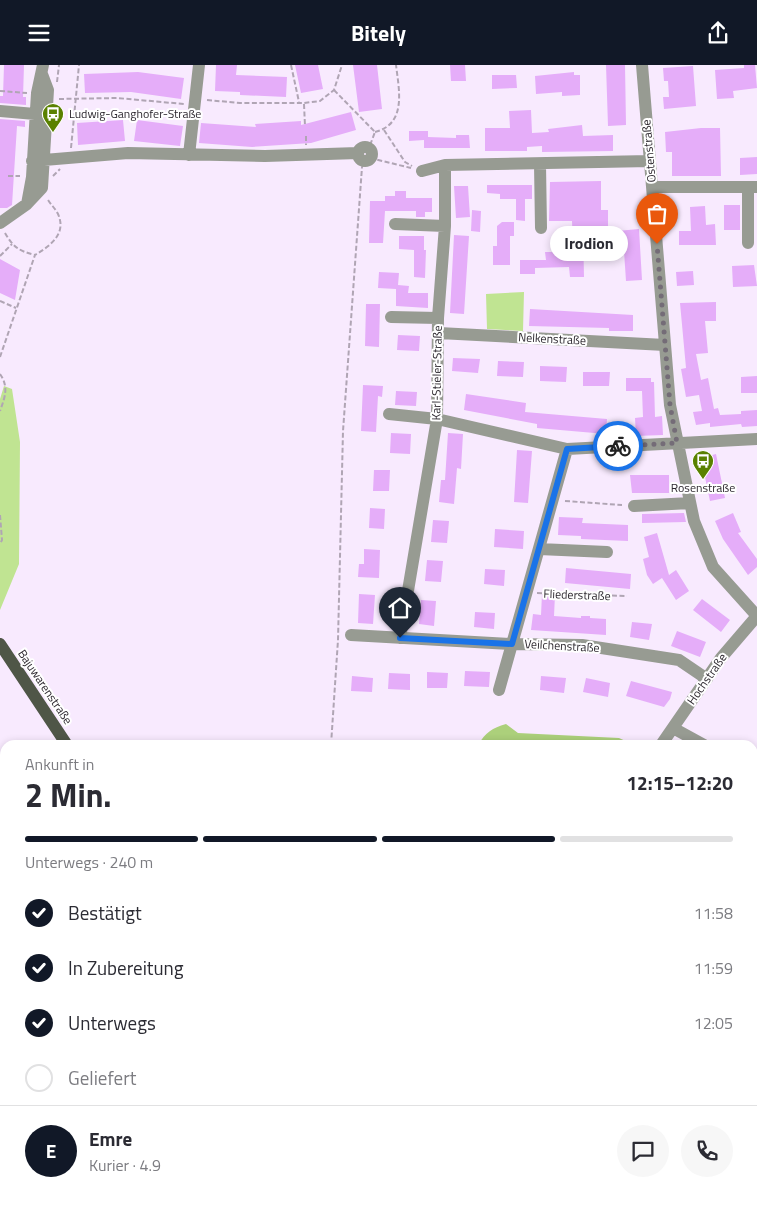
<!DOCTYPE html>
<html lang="de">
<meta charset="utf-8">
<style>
body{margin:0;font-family:"Titillium Web",sans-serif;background:#f7f7f7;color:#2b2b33;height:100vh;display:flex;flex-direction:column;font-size:19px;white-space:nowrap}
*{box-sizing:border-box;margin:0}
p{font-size:16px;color:#7c7c81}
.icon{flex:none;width:28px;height:28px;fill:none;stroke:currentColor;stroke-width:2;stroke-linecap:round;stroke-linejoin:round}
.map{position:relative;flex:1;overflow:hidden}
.side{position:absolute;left:0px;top:675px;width:758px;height:466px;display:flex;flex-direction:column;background:#fff;border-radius:15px 15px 0 0;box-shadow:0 2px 8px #0003}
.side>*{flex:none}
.pin{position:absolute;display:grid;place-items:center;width:42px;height:42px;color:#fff;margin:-51px -21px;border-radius:50% 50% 50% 0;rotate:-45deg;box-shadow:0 0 5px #0007}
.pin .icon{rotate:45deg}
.courier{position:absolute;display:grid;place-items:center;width:50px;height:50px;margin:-25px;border:4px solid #1a73e8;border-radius:50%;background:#fff;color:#222;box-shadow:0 1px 6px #0007}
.bubble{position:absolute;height:35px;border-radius:18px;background:#fff;box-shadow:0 2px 8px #0003;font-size:16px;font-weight:700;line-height:35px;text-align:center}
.head em{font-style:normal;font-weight:700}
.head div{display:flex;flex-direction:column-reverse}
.head{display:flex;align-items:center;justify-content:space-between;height:85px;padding:0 25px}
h1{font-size:32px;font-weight:700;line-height:38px}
.bar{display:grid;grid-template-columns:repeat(4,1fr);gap:8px 5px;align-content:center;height:60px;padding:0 25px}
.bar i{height:6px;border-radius:4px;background:#e1e1e2}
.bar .on{background:#111827}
.bar p{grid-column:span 4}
.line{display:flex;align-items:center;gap:12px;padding:0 25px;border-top:1px solid #e1e1e2}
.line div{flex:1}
.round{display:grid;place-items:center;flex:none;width:52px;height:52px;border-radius:26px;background:#f7f7f7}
ol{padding:0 25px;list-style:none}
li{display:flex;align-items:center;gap:15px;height:55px}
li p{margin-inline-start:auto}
li .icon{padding:5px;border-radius:50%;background:#111827;color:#fff;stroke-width:4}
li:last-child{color:#7c7c81}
li i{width:28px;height:28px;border:2px solid #e1e1e2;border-radius:50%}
header{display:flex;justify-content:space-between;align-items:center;height:65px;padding:0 25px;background:#111827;color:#fff;font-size:22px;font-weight:700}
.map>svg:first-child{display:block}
.green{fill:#c0e492}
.forest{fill:#acd07b}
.building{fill:#e5adf9}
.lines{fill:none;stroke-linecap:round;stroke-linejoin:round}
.path{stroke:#b0a5b4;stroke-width:2;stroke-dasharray:5 2.5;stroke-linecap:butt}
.minor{stroke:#979b92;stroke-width:12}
.major{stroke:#4f5647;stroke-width:12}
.done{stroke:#746c77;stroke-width:5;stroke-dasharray:0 9}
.route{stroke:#1a73e8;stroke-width:6}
.labels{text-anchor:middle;stroke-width:4;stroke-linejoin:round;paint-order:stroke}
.poi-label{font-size:12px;fill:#2d282f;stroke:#fff;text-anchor:start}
.street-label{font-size:12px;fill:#2d282f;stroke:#fff}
</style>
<header><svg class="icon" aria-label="menu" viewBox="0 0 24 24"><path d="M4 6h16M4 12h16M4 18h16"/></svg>Bitely<svg class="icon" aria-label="share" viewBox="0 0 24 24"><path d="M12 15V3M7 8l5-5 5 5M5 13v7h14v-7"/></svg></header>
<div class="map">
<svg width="757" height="1141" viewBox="0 0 757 1141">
<rect width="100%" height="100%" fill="#f8eafe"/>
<path class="green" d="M524,227L523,266L487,264L486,229Z
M4,321L12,324L20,377L19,499L0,545V334Z
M753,847L757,848V1141H711L712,1136H752Z"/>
<path class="forest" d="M506,659L518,668L619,673L630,678V680H478C486,667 492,663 506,659Z
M5,1079V1136H45L46,1141H0V1080Z"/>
<path class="building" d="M4,0H24L23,32H26V40L0,38V31H3Z
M216,0H237L236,10L287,12L286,32L240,30V27L215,26Z
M295,0H318L323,24L301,28Z
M353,0H377L382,44L359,47Z
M450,0H465L466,16H451Z
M606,0H625L626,60L608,61Z
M744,0H755L757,23L733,26L734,33L717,34L715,5L744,3Z
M693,1L696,41L664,44L663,32H669L668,16H664L663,3Z
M138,7L184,13L181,34L131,27L85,28L84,9Z
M574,7V10H580V30L562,31V27L536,29L535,11Z
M492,10H516L517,23L492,24Z
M531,45L532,68L549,67L548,64L582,60L583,71L613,70V86L542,87V81L527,82V86H485V63H510L509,46Z
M351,47L356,65L311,78L252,82L199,78L201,58L256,62L255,59L301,56V60Z
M0,54L25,56V62L17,61L12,140L7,143H0Z
M123,55L125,76L78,80L77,58Z
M137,55L183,61L180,81L134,76Z
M701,63H720L721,111H672V87H666L665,67Z
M409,66H428V72L456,73V70H469L470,83H424V75L409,76Z
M757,92V109L740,110V93Z
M601,116V145H608V165L583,166L584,212H570L569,202L535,203V209H520V195H546L545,187H569V180H573L572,156H549L550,117Z
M487,120H532V134H525V156L516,155V134H500V129L487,128Z
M454,121H468L470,152L456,153Z
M395,126H406V133H432V147H425V152H416V146H385L383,178H369L370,136H385V131H395Z
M724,140H740V165H724Z
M705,141L706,160L715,159L716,180H679V166H691L690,142Z
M472,145L481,146L480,167L471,166Z
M502,157H514V171H510V200H493V181H497V161Z
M639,164L642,215L626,216L624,186L607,187L606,167Z
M454,170L469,171L464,249L450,248Z
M399,171H424V185H426L425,213L414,212V185L399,184Z
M0,194L20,205L15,235L0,228Z
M754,200L757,221L733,222L732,201Z
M693,206L694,220L677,221L676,207Z
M379,207L399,208L398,220L409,221L408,228H428V243L396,241V224L378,223Z
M716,237V256H705L708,288L696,289L701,315L708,313L714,344L718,343L720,350L741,349V346L757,345V361L742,362L741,359L710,362V358L696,360L693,347L702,346L699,330L686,332L681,304L686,303L680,238Z
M366,239H380L379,282L365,281Z
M530,244L633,250V266H609V263L529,261Z
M398,270L420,271L419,286L397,285Z
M453,293L480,294L478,308L452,306Z
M498,296L524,297L523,312L497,311Z
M540,301L567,302L566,317L540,316Z
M583,307H610L609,321H583Z
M757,311V328H741V312Z
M626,313H651V317H654L655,352L662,351L663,370L636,371L635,353L643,352L642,326H626Z
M363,320L383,321L382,332L378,331L376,367L361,366Z
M396,326L417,327L416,341L395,340Z
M466,329L526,338L525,347L607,354L606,369L537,363V359L464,345Z
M391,368L411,369L410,389L390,388Z
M448,368L463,369L461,404L457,403L454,439L439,437L441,415H445Z
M517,385L532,386L528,438L514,437Z
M716,389L725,433L710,436L701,393Z
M374,405H390L389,426H373Z
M630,410H669V428H632Z
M370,443L385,444L384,464L369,463Z
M684,448L686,457L642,458V449Z
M733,448L741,467L738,468L757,494V502L748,510L723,474L715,456Z
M559,452L583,453L582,458L628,460V476L581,474V471L558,470Z
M433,455L449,456L447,478L431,477Z
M495,464L524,466L523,484L494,482Z
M657,468L669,510L676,505L689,526L676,535L662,513L653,519L647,510L643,494L649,492L644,472Z
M364,484L380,485L379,513L358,512L359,499H364Z
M427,495L443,496L441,517L425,516Z
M566,503L631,509L630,524L565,518Z
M485,504L505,505L504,521L484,519Z
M359,529L375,530L373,559L358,558Z
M542,529L555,530L554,551L581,553V551H590V553L606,554V570L531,565L533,549L541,550Z
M702,534L730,555L721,567L693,545Z
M421,535L436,536L434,561L419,559Z
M475,547L495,548L494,564L474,562Z
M632,557L652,559L649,575L630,572Z
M677,566L706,577L700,592L671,581Z
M465,606L490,607L489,622L464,621Z
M427,607L448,608L447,623H427Z
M389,608L410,609V625L388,624Z
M352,611L373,613L372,627L351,626Z
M541,611L566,613L564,628L540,625Z
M586,613L610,618L608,632L583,627Z
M631,616L672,627L670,634L664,642L626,631Z"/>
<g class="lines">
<path class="path" d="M291,0L299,37
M57,17L59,0
M334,25L375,67L369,83
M0,26L27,28
M59,34L117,33L184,39
M207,35L240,38H304L320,36L334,25L342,0
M304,39L305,61
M384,65L405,97L412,101
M375,67C407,59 399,25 396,0
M306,71V80
M71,83L79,0
M370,93L411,103
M8,111H20
M53,111L60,104
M5,168C13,182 19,186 35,190
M0,191L12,179
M0,236L16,243
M0,292L35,190C50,181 67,169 58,149C55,143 50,139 47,133
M0,309C9,322 5,332 0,346
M565,436L622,440
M0,450L2,475L0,479
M537,528L627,531
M331,680L338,575L343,366L362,102L366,97
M757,1068V1073"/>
<path class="minor" d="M642,0L670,340L694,456L713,502L757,551L721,593L661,680
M0,46L35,49
M358 89a7 7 0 1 1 14 0a7 7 0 1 1-14 0Z
M189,90L199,0
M32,96L128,88L265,91L358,88
M540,99L541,163
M422,106L445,100L650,96
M652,122H757
M27,139L32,112L37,28L43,0
M0,158L27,139L42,123L48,25L42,9
M395,159L445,161
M748,178V122
M391,252L438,253
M439,268L665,280
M389,349L437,354L567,384L757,374
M634,441L690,438
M539,484L607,487
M351,570L512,579L582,580L679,595L707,614
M400,573L437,354L438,253L445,161V100
M499,625L567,384
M673,663L704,680
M752,717L757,719
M752,874L757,879
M752,949L757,918
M0,1019H5
M409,1141L411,1136
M726,1141L727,1136"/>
<path class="major" d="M0,579L67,680
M265,1136L266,1141"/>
</g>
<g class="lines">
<path class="done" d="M618,381L677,378L670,340L657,179"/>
<path class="route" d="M400,573L512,579L567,384L618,381"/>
</g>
<defs>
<g id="bus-pin" transform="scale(1.125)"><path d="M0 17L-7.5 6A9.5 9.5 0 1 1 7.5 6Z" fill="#5a8100" stroke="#fff"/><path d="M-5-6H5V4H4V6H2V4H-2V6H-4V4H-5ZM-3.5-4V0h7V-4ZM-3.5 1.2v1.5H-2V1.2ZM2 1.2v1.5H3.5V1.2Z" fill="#fff"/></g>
</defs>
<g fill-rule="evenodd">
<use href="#bus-pin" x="53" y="49"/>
<use href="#bus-pin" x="703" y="396"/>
</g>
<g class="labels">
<g class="poi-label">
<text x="69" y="53">Ludwig-Ganghofer-Straße</text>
<text x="703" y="427" text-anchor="middle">Rosenstraße</text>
</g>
<g class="street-label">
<text transform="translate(649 86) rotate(-95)" y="4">Ostenstraße</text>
<text transform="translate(552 274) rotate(3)" y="4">Nelkenstraße</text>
<text transform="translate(437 308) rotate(-89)" y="4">Karl-Stieler-Straße</text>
<text transform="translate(577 530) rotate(2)" y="4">Fliederstraße</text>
<text transform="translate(562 581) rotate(3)" y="4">Veilchenstraße</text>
<text transform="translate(707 614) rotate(-55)" y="4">Hochstraße</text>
<text transform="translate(45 622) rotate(56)" y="4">Bajuwarenstraße</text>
</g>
</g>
</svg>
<div class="pin" style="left:657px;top:179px;background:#ea580c"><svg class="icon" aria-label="bag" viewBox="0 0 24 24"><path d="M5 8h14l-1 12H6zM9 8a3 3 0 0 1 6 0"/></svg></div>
<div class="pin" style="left:400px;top:573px;background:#1f2937"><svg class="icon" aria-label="home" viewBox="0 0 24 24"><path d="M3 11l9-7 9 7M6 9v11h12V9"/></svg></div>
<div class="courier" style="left:618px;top:381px"><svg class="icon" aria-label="bike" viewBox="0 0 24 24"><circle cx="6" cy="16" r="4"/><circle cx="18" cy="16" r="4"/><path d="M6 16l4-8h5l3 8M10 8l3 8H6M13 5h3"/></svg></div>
<div class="bubble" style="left:550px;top:161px;width:78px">Irodion</div>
<section class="side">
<div class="head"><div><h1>2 Min.</h1><p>Ankunft in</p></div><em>12:15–12:20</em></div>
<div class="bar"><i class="on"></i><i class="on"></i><i class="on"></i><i></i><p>Unterwegs · 240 m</p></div>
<ol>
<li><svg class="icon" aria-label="check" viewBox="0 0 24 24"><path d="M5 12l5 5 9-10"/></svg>Bestätigt<p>11:58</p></li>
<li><svg class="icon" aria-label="check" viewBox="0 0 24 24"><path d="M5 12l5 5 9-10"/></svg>In Zubereitung<p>11:59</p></li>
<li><svg class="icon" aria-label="check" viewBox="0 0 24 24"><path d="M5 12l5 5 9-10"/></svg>Unterwegs<p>12:05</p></li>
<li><i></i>Geliefert</li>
</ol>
<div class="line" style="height:90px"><b class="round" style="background:#111827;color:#fff">E</b><div><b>Emre</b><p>Kurier · 4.9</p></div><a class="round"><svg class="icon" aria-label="chat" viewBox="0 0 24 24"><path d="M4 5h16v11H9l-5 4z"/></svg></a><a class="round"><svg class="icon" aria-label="phone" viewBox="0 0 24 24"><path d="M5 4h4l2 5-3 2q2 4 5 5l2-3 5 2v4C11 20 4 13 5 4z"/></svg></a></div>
</section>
</div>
